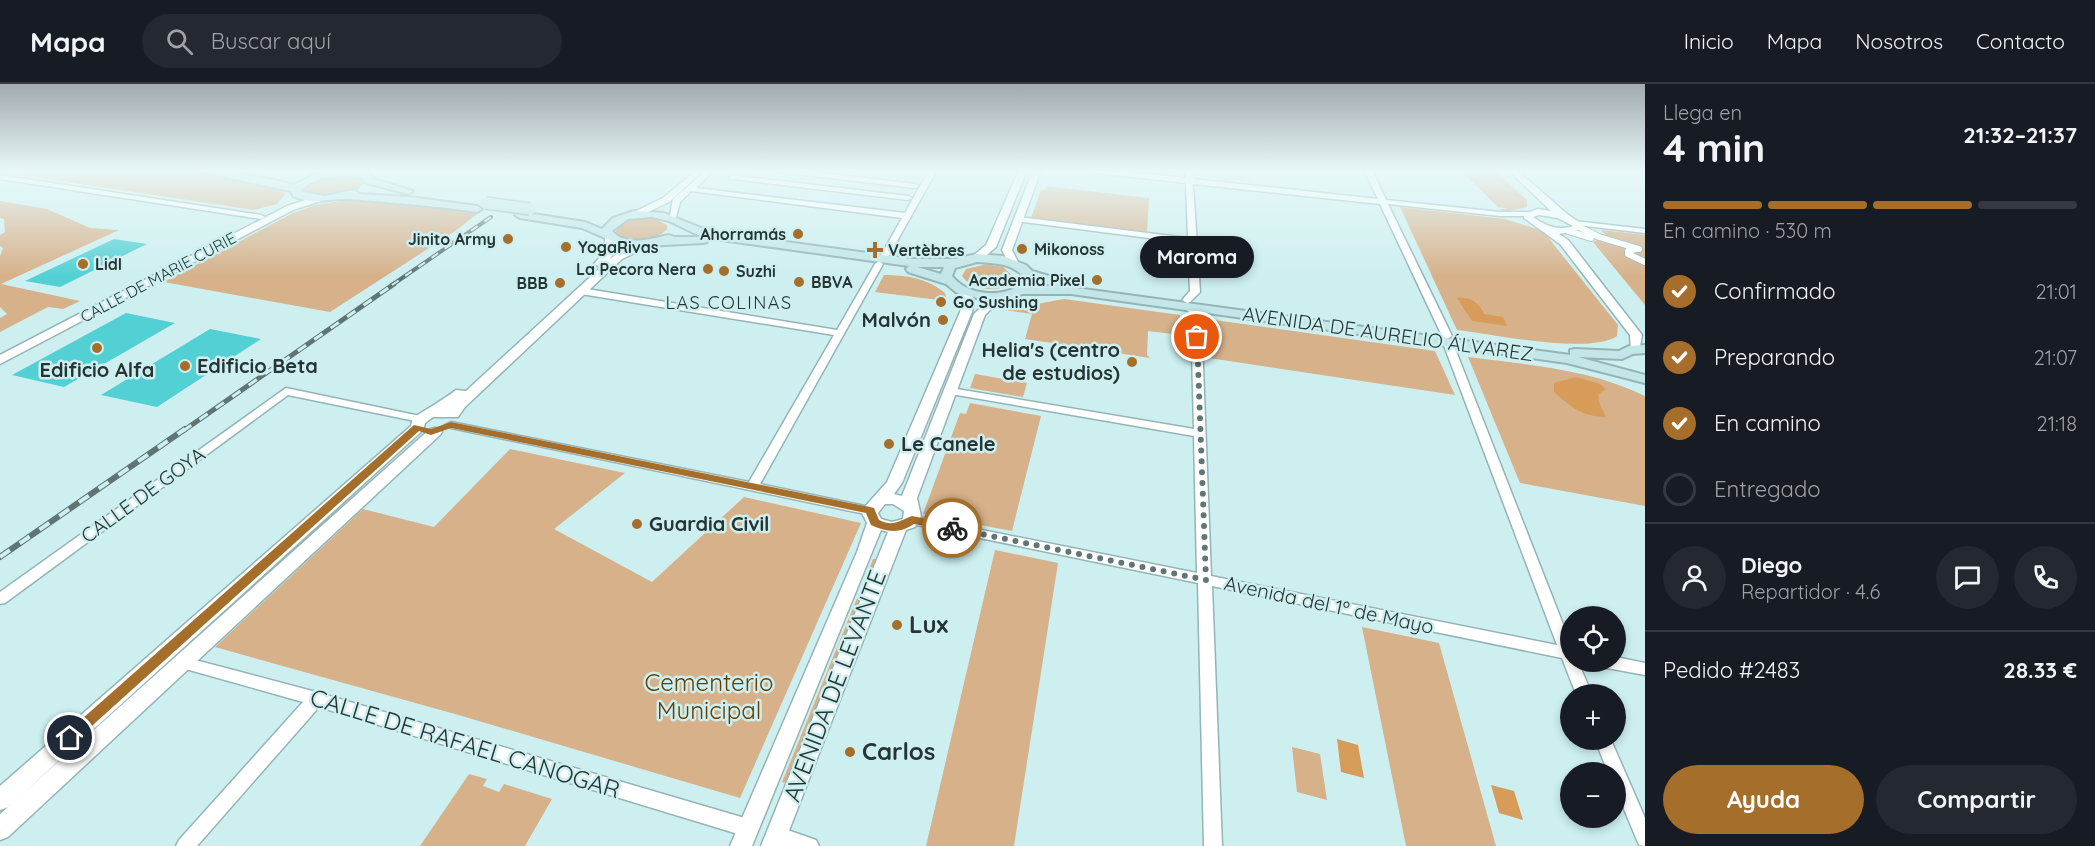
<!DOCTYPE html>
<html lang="es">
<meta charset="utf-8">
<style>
body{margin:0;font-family:Quicksand,sans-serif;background:#242831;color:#f1f3f6;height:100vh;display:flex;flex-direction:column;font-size:22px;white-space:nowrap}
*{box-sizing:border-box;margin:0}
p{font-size:20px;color:#9ea1a6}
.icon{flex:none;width:33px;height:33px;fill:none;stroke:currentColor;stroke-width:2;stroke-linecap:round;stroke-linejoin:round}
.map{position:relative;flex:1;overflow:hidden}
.details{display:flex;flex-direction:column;background:#171b24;width:450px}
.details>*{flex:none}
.tools{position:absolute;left:1560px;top:522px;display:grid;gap:12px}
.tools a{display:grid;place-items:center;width:66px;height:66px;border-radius:50%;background:#171b24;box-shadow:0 3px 9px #0003;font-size:30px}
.pin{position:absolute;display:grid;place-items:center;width:51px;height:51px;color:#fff;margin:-26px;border:3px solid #fff;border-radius:50%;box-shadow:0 2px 6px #0007}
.courier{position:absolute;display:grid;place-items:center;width:60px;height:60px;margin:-30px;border:4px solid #a56e2a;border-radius:50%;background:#fff;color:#222;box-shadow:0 2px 8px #0007}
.bubble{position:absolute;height:42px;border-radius:21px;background:#171b24;box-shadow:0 3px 9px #0003;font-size:20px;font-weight:700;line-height:42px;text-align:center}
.head em{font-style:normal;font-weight:700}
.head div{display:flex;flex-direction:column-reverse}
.head{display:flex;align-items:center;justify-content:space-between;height:102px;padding:0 18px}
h1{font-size:39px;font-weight:700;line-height:45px}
.bar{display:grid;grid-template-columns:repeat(4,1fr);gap:9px 6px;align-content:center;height:72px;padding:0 18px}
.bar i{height:8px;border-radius:4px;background:#363941}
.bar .on{background:#a56e2a}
.bar p{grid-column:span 4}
.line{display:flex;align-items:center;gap:15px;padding:0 18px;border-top:2px solid #363941}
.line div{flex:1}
.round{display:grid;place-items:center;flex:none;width:63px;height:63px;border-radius:32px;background:#242831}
ol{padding:0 18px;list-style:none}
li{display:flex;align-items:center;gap:18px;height:66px}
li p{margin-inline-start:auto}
li .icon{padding:6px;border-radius:50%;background:#a56e2a;color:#fff;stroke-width:4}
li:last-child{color:#9ea1a6}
li i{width:33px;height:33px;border:3px solid #363941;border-radius:50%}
.action{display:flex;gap:12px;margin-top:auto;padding:12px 18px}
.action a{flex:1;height:69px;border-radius:36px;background:#a56e2a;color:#fff;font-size:24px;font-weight:700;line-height:69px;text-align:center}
.action a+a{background:#242831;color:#f1f3f6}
header{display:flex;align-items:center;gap:36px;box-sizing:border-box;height:84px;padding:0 30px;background:#171b24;border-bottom:2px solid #363941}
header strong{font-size:28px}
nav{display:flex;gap:33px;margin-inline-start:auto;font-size:21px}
.search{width:420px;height:54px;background:#242831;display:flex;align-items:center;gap:15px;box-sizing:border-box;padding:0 21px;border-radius:33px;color:#9ea1a6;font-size:22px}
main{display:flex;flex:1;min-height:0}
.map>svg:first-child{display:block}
.green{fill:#d6b18a}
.water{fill:#d79c59}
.building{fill:#52d0d4}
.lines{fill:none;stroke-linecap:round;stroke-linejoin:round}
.pedestrian-casing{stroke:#94b4b5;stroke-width:8}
.minor-casing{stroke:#94b4b5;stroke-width:3}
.tertiary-casing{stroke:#94b4b5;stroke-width:3}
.secondary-casing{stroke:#94b4b5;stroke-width:4}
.pedestrian{stroke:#fff;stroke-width:6}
.minor{fill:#fff;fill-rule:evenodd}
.tertiary{fill:#fff;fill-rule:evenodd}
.secondary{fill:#c3e6e8;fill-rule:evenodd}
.rail-far2-casing{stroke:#607474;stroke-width:4}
.rail-far1-casing{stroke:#607474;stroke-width:5}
.rail-casing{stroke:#607474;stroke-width:6}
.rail-far2{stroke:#cdeff0;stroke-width:2;stroke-dasharray:8;stroke-linecap:butt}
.rail-far1{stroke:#cdeff0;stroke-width:3;stroke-dasharray:10;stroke-linecap:butt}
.rail{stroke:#cdeff0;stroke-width:4;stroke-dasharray:12;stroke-linecap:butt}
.secondary-bridge-casing{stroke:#94b4b5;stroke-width:14;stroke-linecap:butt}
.secondary-bridge{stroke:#c3e6e8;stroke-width:11}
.route{fill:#a56e2a}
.done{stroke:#617576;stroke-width:6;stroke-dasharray:0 10.8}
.poi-dot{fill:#a56e2a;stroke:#cdeff0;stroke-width:2}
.labels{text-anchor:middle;stroke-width:5;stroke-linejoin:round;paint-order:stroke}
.far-poi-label{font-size:16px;font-weight:bold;fill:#273434;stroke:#cdeff0;text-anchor:start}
.far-street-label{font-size:16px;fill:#273434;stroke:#cdeff0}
.far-neighbourhood-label{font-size:18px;letter-spacing:1.5px;fill:#273434;stroke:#cdeff0}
.poi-label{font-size:20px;font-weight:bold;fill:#273434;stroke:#cdeff0;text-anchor:start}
.street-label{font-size:20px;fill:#273434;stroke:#cdeff0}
.near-poi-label{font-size:24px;font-weight:bold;fill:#273434;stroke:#cdeff0;text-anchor:start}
.near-park-label{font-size:24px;fill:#653e06;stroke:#cdeff0}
.near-street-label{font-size:24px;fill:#273434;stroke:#cdeff0}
</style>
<header>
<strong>Mapa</strong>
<div class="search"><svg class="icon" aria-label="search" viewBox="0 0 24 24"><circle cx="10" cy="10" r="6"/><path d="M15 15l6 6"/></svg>Buscar aquí</div>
<nav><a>Inicio</a><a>Mapa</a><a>Nosotros</a><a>Contacto</a></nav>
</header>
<main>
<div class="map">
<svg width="1645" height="762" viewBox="0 0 1645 762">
<rect width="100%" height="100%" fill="#cdeff0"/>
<path class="green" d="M5,86C49,86 263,81 286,109L277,120L254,126L15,90L5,88Z
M1460,86H1494L1527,116V123L1503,128L1500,125H1509L1498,123Z
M343,91L359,92L365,98C352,116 323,112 304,110L302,107C308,93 330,92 343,91Z
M1046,102L1149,114L1147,148L1031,134L1041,106H1045Z
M349,116L407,120L477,130L454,148L330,228L164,198L293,129L315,121Z
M0,117L47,125L90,144L119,146L1,200L80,217L63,225L48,223L0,248V234L7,230L0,223V172L3,164L0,162V151L5,148L4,135L0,134Z
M1400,123L1505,135L1543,147L1618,241L1617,252C1589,271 1492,250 1457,246Z
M636,134H653L667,141V145C656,158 630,159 616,149L617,142Z
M1601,146L1645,151V221L1593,158L1606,151Z
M987,180L1003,183L1015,194L1014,198C1000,209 972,207 962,192L966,185Z
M884,191C906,191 927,194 945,209L947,217L875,208Z
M1064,215L1180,231L1181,251L1148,247L1147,271L1150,274L1025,255L1032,230L1004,226Z
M1207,235L1435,267L1455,311L1209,274Z
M1468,273C1529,281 1590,285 1645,312V422L1520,399Z
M975,290L1027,299L1023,313L970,304Z
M970,319L1041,332L1012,447L923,430L960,329L966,330Z
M510,365L625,389L554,445L652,498L744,413L861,439L740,714L462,632L215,563L363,425L434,443Z
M995,466L1058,479L1014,762H926Z
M873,475H876L786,699L782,698Z
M1362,543L1439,559L1496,762H1406Z
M1292,663L1320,670L1327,716L1297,708Z
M469,690L487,695L483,702L499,708L504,700L552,715L525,762H420Z"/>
<path class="water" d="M1457,214C1471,212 1480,220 1484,230L1503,233L1507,242L1472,237Z
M1576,293L1600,300L1606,305L1599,310L1598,316L1606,333C1580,332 1573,324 1554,308V299Z
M1337,655L1358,661L1364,694L1341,688Z
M1491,701L1514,707L1523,736L1499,729Z"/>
<path class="building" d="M114,155L147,160L60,203L25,197Z
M126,229L175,239L64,303L12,291Z
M210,245L261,255L157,323L101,311Z"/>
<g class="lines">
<g class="pedestrian-casing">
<path id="pedestrian" d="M1579,143L1599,153L1639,165
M1568,147L1591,154
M1636,165L1628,167V170L1645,178"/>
</g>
<g class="minor-casing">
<path id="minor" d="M697,86H704L669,118L638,133H632V129L663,114Z
M707,86H714L696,104L905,129L929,86H937L887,175L883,178L879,175L902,134L691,107L680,118L675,137H669L673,115Z
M777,86H799L915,100L919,102L915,104L780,88Z
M1084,86H1108L1186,94L1185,86H1193V95L1378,115L1364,86H1372L1386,116L1500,128H1528L1532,130L1528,132H1500L1388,120L1452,252L1447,255L1442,252L1380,120L1193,100L1200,208L1190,218L1187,219L1182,216L1190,207L1188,159L1016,137V133H1019L1188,154L1186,99L1087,88Z
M0,91L261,131L265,133L261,135L0,95Z
M730,91L908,112L912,114L908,116L733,95H730Z
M1574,137L1645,145V149L1577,141H1574Z
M879,177L883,180L760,400L870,423L876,427L875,430L870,431L451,344L445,341L451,338L749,398L834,251L581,210L576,207L581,204L837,246L875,180Z
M1189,220L1201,229L1211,492L1557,561L1443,259L1448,256L1452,257L1570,558V578H1578L1592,610H1576L1562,574L1212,502L1222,762H1204L1198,499L912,440L906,436L912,432L1197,489L1194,352L951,310L946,307L951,304L1194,345L1191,230L1184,223Z
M286,304L420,332L426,335L420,338L288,311L5,519L0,520V508Z
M180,572L316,608L748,735L754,738L757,744L754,750L748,753L319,623L197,762H176L179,756L303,618L175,582L172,578L175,574Z
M1616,573L1645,579V591L1607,584L1602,582L1599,578H1616Z
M1595,656H1611L1645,734V762L1639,761L1616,706V688H1608Z
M776,742L816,756L819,762H783L770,757L767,751L770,745Z"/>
</g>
<g class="tertiary-casing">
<path id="tertiary" d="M1019,86H1027L996,163L981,176H973V172L986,161Z
M1033,86H1041L1012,166L1019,180L1014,183L1010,182L1002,166Z
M1508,86H1517L1567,130L1583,141V145L1559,150L1568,156L1642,251L1639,268H1631L1630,251L1560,160L1524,134V130L1538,125L1551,127ZM1539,131L1558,134L1573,142C1559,147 1545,142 1533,133Z
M318,112L321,113V117L293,126L0,280V271L287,122Z
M610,151L615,154V168L609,176C617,168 644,153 653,160L622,175L465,323L458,333H433L425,339L423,346L8,723L0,726V702L411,342L413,334C428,324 442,317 456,306L466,307L601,183L594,180L605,167V154Z
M965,204L971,207L974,219L972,228L902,399L894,410L902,412L974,230L994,210L998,209L1004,212L985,231L917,414L921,432L915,443L906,446L783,762H761L888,448L881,446L752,762H730L857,468L867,439L862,429L863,425L887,398L960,228L962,219L959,207ZM885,420H893L904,427L903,435L892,438L881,435L878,429Z
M435,344L440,345L442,348L440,351L8,753L0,756V730L430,345Z"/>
</g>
<g class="secondary-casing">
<path id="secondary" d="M192,86C227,86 261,92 294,101L315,90L351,86L368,89L374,95L413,107L408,110L366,99L361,93C340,90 317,91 301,106L302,108L325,112L354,106L359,110L410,113L477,122L482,125L477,128C434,122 391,118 348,115C328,114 313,122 293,112L291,107Z
M634,127L664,129L711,148L912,175H954L977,170L1003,172L1026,181L1032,187L1063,196L1065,199L1061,202L1570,271V266L1575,265L1619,267L1629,262L1645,261V269L1633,270L1622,275L1578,273L1645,291V299L1567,279L1071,210H1023L1009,214L985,216L957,209L946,200L908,188L906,185L909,182L707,154V158L703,159L626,163L582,144L520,134L515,131L520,128L585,138L602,145L613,134ZM652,133L669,137L702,153H674L669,151C650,155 626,163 612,147L628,135ZM977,178C993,179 1010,179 1022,191V200C1001,214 968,212 952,192L955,184ZM917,183H944L941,190ZM1034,196L1055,202H1057H1033Z"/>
</g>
<use href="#pedestrian" class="pedestrian"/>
<use href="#minor" class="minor"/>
<use href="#tertiary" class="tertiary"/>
<use href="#secondary" class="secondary"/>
<g class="rail-far2-casing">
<path id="rail-far2" d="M392,201L491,133"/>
</g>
<g class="rail-far1-casing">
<path id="rail-far1" d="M183,347L394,200"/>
</g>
<g class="rail-casing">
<path id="rail" d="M0,473L185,345"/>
</g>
<use href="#rail-far2" class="rail-far2"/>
<use href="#rail-far1" class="rail-far1"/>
<use href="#rail" class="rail"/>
<g class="secondary-bridge-casing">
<path id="secondary-bridge" d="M486,119L530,125"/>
</g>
<use href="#secondary-bridge" class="secondary-bridge"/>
</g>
<linearGradient id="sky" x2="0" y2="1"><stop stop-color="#a1aaaf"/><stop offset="0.45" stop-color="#e8f8f8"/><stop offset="1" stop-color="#e8f8f8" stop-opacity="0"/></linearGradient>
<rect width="1645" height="193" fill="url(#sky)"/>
<path class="route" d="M451,338L870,423L874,424L879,436C893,443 899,437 912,432L952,440L957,444L952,448L914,440C900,450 886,448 871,441L866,429L451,344L431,351L419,347L74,658H65V650L414,341L431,345Z"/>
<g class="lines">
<path class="done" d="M952,444L1206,496L1197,253"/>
</g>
<g class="poi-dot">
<circle cx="798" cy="150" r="6"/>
<circle cx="508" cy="155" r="6"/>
<circle cx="566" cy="163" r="6"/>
<circle cx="1022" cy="165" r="6"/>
<path d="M872 157h6v6h6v6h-6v6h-6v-6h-6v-6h6z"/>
<circle cx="83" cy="180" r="6"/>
<circle cx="708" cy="185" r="6"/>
<circle cx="724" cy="187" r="6"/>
<circle cx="1097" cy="196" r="6"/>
<circle cx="799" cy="198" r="6"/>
<circle cx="560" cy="199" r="6"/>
<circle cx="941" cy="218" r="6"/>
<circle cx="943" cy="236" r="6"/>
<circle cx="97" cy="264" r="6"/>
<circle cx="1132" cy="278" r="6"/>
<circle cx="185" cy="282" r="6"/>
<circle cx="889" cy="360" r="6"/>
<circle cx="637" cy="440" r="6"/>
<circle cx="897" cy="541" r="6"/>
<circle cx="850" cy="668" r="6"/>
</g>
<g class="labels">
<g class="far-poi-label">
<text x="786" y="156" text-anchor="end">Ahorramás</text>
<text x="496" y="161" text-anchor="end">Jinito Army</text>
<text x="578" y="169">YogaRivas</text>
<text x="1034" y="171">Mikonoss</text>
<text x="888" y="172">Vertèbres</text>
<text x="95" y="186">Lidl</text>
<text x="696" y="191" text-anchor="end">La Pecora Nera</text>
<text x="736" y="193">Suzhi</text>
<text x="1085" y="202" text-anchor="end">Academia Pixel</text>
<text x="811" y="204">BBVA</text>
<text x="548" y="205" text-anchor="end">BBB</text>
<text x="953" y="224">Go Sushing</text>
</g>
<g class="far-street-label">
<text transform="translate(158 193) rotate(-28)" y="6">CALLE DE MARIE CURIE</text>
</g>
<g class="far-neighbourhood-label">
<text x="729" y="225">LAS COLINAS</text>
</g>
<g class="poi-label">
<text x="931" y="243" text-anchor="end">Malvón</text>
<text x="1120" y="273" text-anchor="end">Helia's (centro<tspan x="1120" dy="23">de estudios)</tspan></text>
<text x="197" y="289">Edificio Beta</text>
<text x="97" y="293" text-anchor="middle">Edificio Alfa</text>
<text x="901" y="367">Le Canele</text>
<text x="649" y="447">Guardia Civil</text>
</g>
<g class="street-label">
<text transform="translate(1388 250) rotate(8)" y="7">AVENIDA DE AURELIO ÁLVAREZ</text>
<text transform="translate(143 411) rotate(-36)" y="7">CALLE DE GOYA</text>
<text transform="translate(1329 521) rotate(12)" y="7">Avenida del 1º de Mayo</text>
</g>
<g class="near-poi-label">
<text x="909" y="549">Lux</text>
<text x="862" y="676">Carlos</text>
</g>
<g class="near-park-label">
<text x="709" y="607">Cementerio<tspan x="709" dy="28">Municipal</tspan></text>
</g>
<g class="near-street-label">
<text transform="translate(835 602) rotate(-69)" y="8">AVENIDA DE LEVANTE</text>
<text transform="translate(465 660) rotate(17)" y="8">CALLE DE RAFAEL CANOGAR</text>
</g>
</g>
</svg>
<div class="tools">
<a><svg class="icon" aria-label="locate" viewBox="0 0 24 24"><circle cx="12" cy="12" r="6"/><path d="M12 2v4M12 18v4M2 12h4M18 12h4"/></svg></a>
<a>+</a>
<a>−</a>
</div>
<div class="pin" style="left:1197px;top:253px;background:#ea580c"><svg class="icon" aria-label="bag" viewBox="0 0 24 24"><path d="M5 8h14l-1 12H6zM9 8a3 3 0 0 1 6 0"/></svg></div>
<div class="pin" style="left:70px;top:654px;background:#1f2937"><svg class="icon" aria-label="home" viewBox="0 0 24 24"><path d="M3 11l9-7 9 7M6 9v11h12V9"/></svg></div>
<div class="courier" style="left:952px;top:444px"><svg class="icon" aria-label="bike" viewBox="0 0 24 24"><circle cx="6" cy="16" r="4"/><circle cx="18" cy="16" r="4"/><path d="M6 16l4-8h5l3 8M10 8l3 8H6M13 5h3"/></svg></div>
<div class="bubble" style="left:1140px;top:152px;width:114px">Maroma</div>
</div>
<section class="details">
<div class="head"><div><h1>4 min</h1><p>Llega en</p></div><em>21:32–21:37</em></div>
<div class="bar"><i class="on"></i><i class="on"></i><i class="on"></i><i></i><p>En camino · 530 m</p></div>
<ol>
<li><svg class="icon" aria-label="check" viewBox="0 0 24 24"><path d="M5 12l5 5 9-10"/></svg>Confirmado<p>21:01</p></li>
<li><svg class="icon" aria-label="check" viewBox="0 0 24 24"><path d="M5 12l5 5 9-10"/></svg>Preparando<p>21:07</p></li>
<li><svg class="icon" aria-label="check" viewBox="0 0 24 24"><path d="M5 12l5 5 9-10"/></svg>En camino<p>21:18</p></li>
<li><i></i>Entregado</li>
</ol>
<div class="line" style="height:108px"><a class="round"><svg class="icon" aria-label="person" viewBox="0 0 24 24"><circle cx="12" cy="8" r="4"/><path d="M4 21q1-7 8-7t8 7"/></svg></a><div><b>Diego</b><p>Repartidor · 4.6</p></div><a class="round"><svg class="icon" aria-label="chat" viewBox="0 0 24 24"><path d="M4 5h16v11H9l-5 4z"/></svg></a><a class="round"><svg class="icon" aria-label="phone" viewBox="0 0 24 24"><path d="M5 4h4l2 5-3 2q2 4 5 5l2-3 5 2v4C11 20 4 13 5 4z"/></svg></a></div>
<div class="line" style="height:78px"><div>Pedido #2483</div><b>28.33 €</b></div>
<div class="action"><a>Ayuda</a><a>Compartir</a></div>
</section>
</main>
